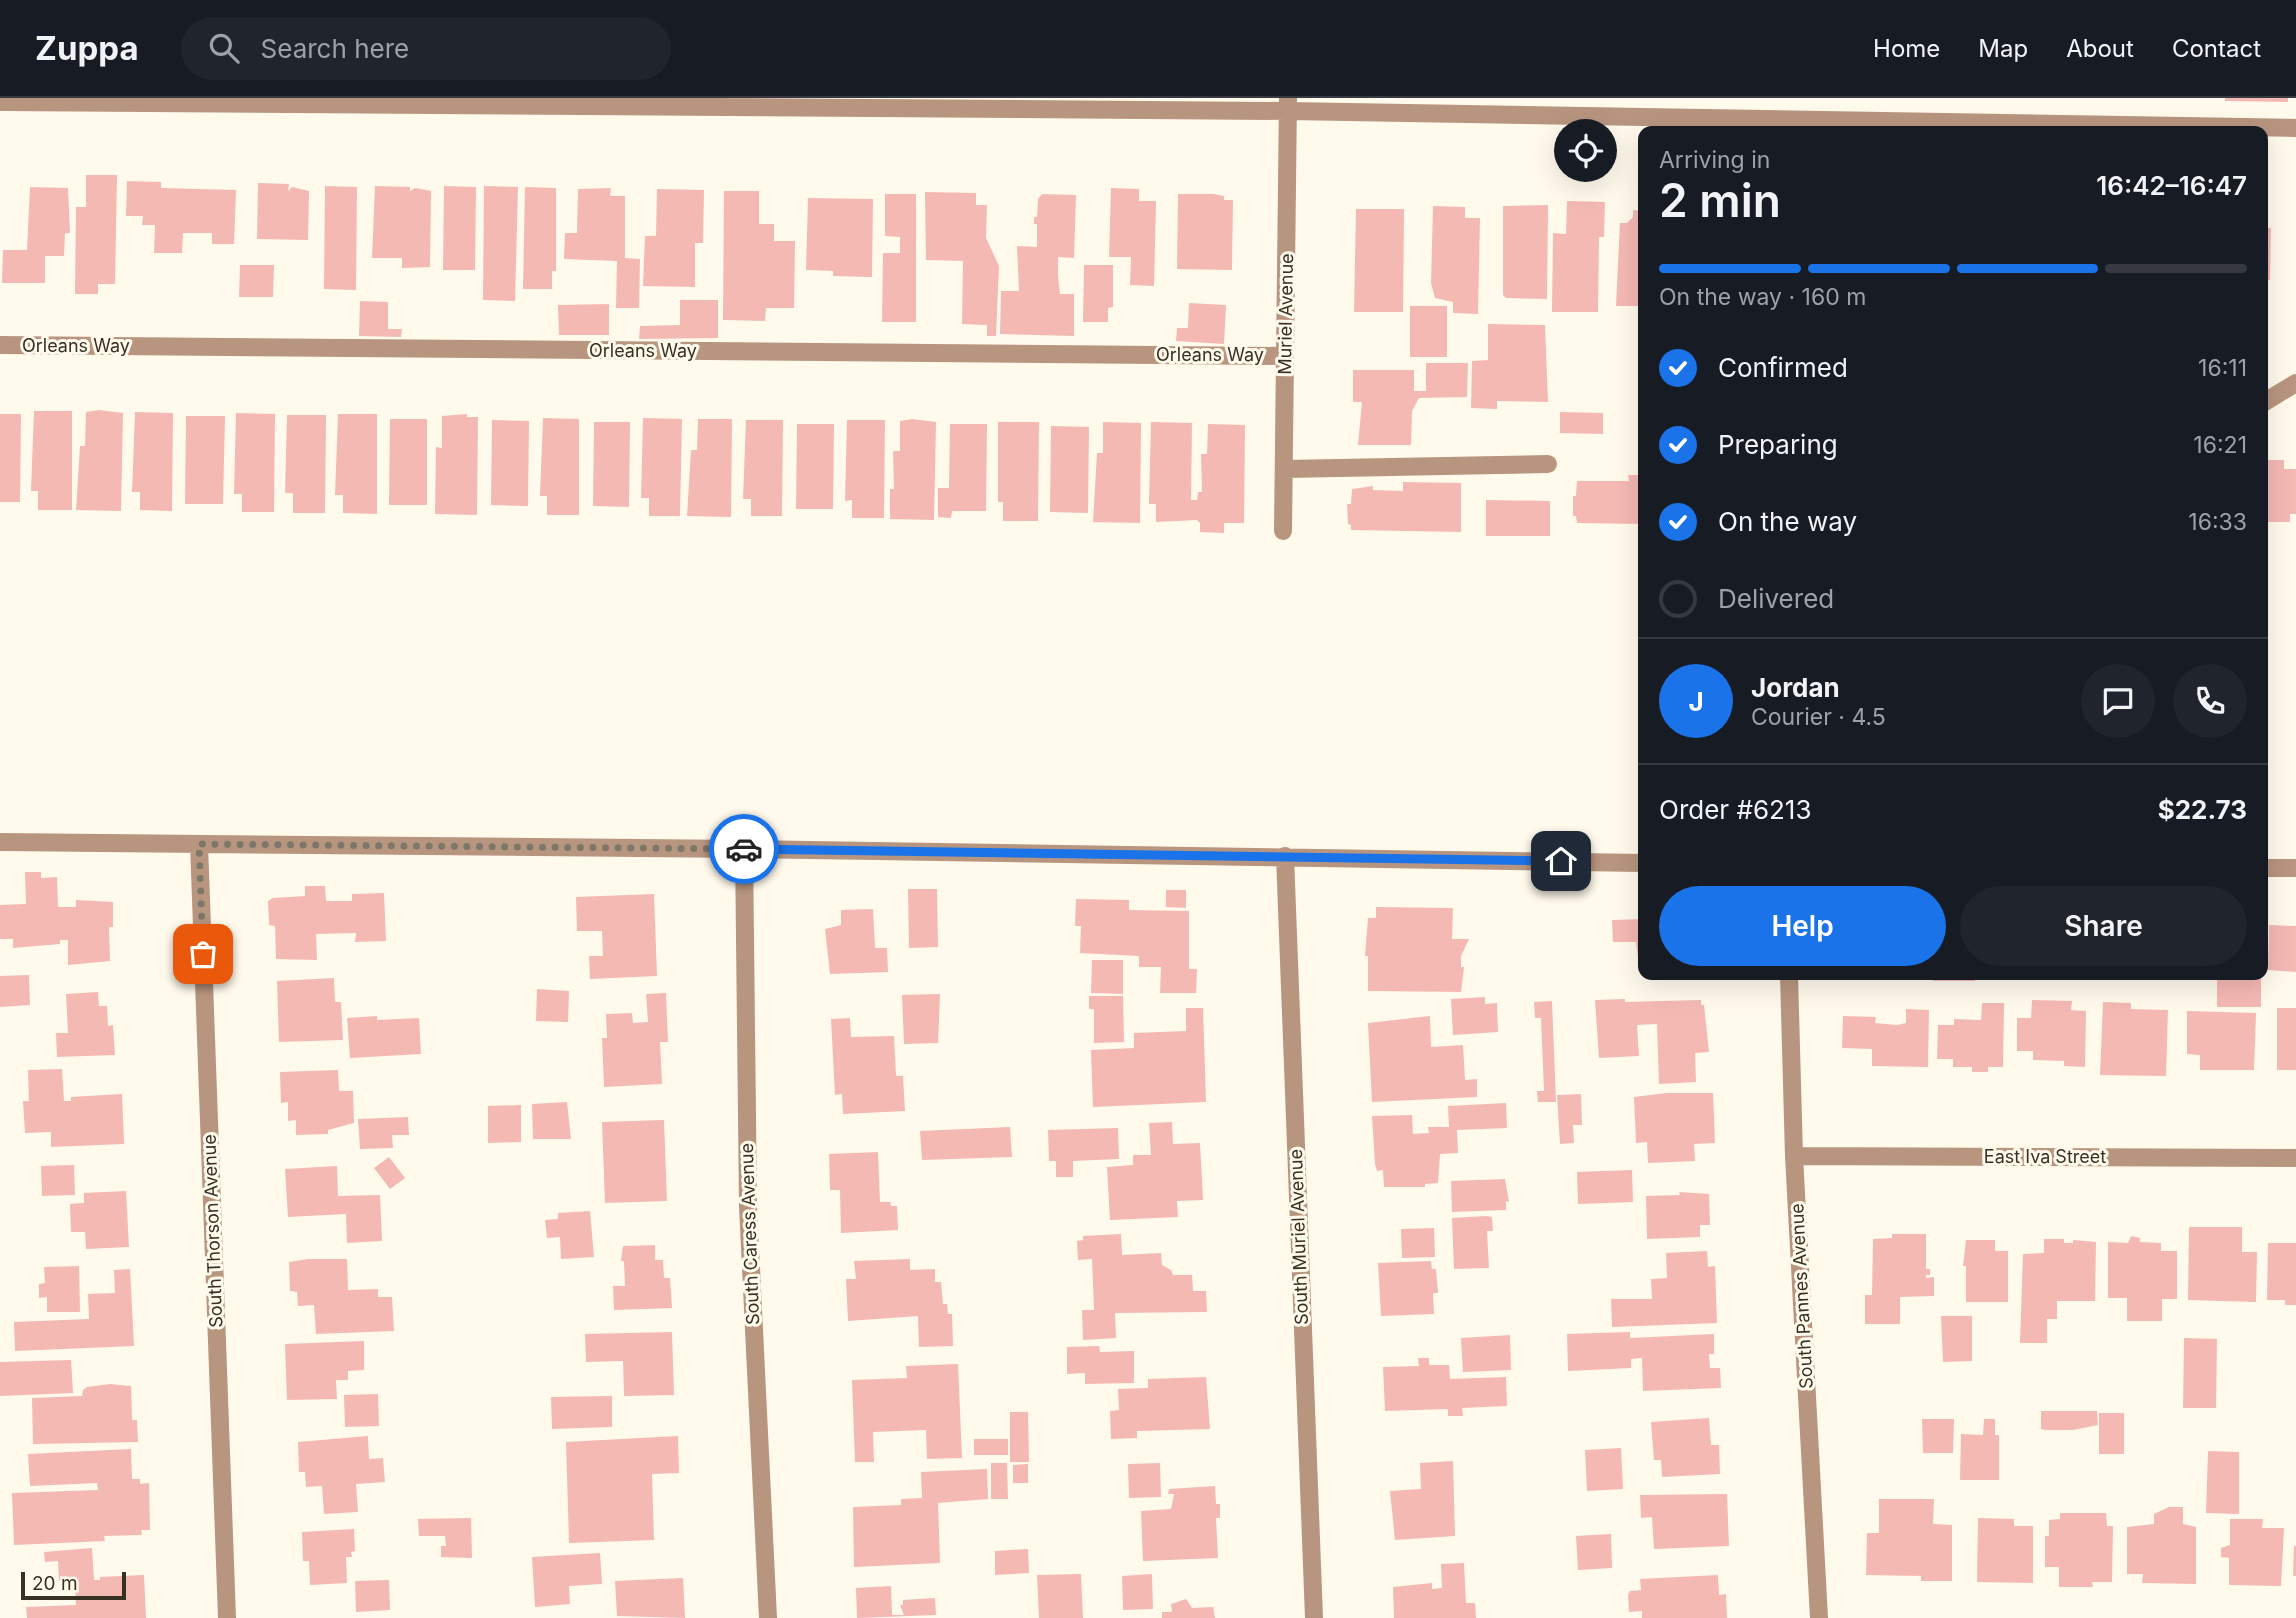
<!DOCTYPE html>
<meta charset="utf-8">
<style>
body{margin:0;font-family:Inter,sans-serif;background:#20242c;color:#f1f3f6;height:100vh;display:flex;flex-direction:column;font-size:26px;white-space:nowrap}
*{box-sizing:border-box;margin:0}
p{font-size:23px;color:#9ea1a6}
.icon{flex:none;width:38px;height:38px;fill:none;stroke:currentColor;stroke-width:2;stroke-linecap:round;stroke-linejoin:round}
.map{position:relative;flex:1;overflow:hidden}
.sheet{position:absolute;left:1638px;top:28px;width:630px;height:854px;display:flex;flex-direction:column;background:#171b24;border-radius:14px;box-shadow:0 7px 28px #0002}
.sheet>*{flex:none}
.fabs{position:absolute;left:1554px;top:21px;display:grid;gap:14px}
.fabs a{display:grid;place-items:center;width:63px;height:63px;border-radius:50%;background:#171b24;box-shadow:0 7px 28px #0002;font-size:35px}
.scale{position:absolute;left:21px;bottom:18px;width:105px;box-sizing:border-box;padding-left:7px;border:4px solid #363123;border-top:0;font-size:19px;line-height:24px;white-space:nowrap;color:#363123;-webkit-text-stroke:5px #fffaec;paint-order:stroke}
.pin{position:absolute;display:grid;place-items:center;width:60px;height:60px;color:#fff;margin:-30px;border-radius:14px;box-shadow:0 4px 10px #0006}
.courier{position:absolute;display:grid;place-items:center;width:70px;height:70px;margin:-35px;border:5px solid #1a73e8;border-radius:50%;background:#fff;color:#222;box-shadow:0 2px 9px #0007}
.summary em{font-style:normal;font-weight:600}
.summary div{display:flex;flex-direction:column-reverse}
.summary{display:flex;align-items:center;justify-content:space-between;height:119px;padding:0 21px}
h1{font-size:46px;font-weight:600;line-height:52px}
.bar{display:grid;grid-template-columns:repeat(4,1fr);gap:10px 7px;align-content:center;height:84px;padding:0 21px}
.bar i{height:9px;border-radius:5px;background:#363941}
.bar .on{background:#1a73e8}
.bar p{grid-column:span 4}
.line{display:flex;align-items:center;gap:18px;padding:0 21px;border-top:2px solid #363941}
.line div{flex:1}
.round{display:grid;place-items:center;flex:none;width:74px;height:74px;border-radius:37px;background:#20242c}
ol{padding:0 21px;list-style:none}
li{display:flex;align-items:center;gap:21px;height:77px}
li p{margin-inline-start:auto}
li .icon{padding:7px;border-radius:50%;background:#1a73e8;color:#fff;stroke-width:4}
li:last-child{color:#9ea1a6}
li i{width:38px;height:38px;border:4px solid #363941;border-radius:50%}
.button{display:flex;gap:14px;margin-top:auto;padding:14px 21px}
.button a{flex:1;height:80px;border-radius:42px;background:#1a73e8;color:#fff;font-size:28px;font-weight:600;line-height:80px;text-align:center}
.button a+a{background:#20242c;color:#f1f3f6}
header{display:flex;align-items:center;gap:42px;box-sizing:border-box;height:98px;padding:0 35px;background:#171b24;border-bottom:2px solid #363941}
header strong{font-size:33px}
nav{display:flex;gap:38px;margin-inline-start:auto;font-size:24px}
.search{width:490px;height:63px;background:#20242c;display:flex;align-items:center;gap:18px;box-sizing:border-box;padding:0 24px;border-radius:38px;color:#9ea1a6;font-size:26px}
.map>svg:first-child{display:block}
.building{fill:#f5b9b4}
.lines{fill:none;stroke-linecap:round;stroke-linejoin:round}
.minor{stroke:#b8957f;stroke-width:18}
.done{stroke:#7c7769;stroke-width:7;stroke-dasharray:0 12.6}
.route{stroke:#1a73e8;stroke-width:9}
.labels{text-anchor:middle;stroke-width:6;stroke-linejoin:round;paint-order:stroke}
.street-label{font-size:18px;fill:#363123;stroke:#fffaec}
</style>
<header>
<strong>Zuppa</strong>
<div class="search"><svg class="icon" aria-label="search" viewBox="0 0 24 24"><circle cx="10" cy="10" r="6"/><path d="M15 15l6 6"/></svg>Search here</div>
<nav><a>Home</a><a>Map</a><a>About</a><a>Contact</a></nav>
</header>
<div class="map">
<svg width="2296" height="1520" viewBox="0 0 2296 1520">
<rect width="100%" height="100%" fill="#fffaec"/>
<path class="building" d="M2225,0H2288V4L2225,3Z
M86,77H117L115,186H98V196H75L76,109H86Z
M127,83L161,84V90L236,92L234,146H212V135H183L182,155H154L155,127H142L143,118H126Z
M258,85L289,86L288,93L292,89L309,93L308,142L257,141Z
M325,88L357,89L356,192L324,191Z
M375,88L410,89V93L415,90L431,93L430,169L402,170V160H372Z
M444,88L476,89L475,172H443Z
M484,88L518,89L515,203L483,202Z
M30,89L68,90L70,135H65L64,158H45V185H2L3,152H27Z
M525,89L556,90V173H552V191H523Z
M611,90L610,98H625V160L640,161L639,210H616L617,163L564,161L565,135H577L578,91Z
M1111,90L1139,91V103H1156L1154,188L1130,187L1131,159H1109Z
M657,91L704,92L703,145H695V189L643,188L645,138H656Z
M724,93H759V126H774V143H795L794,210H766L765,223L723,222Z
M925,94L976,95V107H987L986,140L999,168L996,238H987V227L962,226L963,163L926,162Z
M885,96H916V224H882L883,155H900V139L885,138Z
M1042,96L1076,97L1074,160L1058,159V178L1060,196H1074V238L1000,236L1001,193H1019L1017,148L1037,149V126H1034V119H1037L1038,101Z
M1178,96H1213L1224,98V102H1233L1232,172L1177,171Z
M808,100L873,101L872,179L833,178V173L806,172Z
M1567,103L1605,104L1604,139H1599L1598,214H1552L1553,135L1566,136Z
M1548,107L1547,201L1506,200L1503,197V108Z
M1433,108L1465,109V120H1480L1478,216L1453,215V204L1435,200L1431,185Z
M1356,111H1404L1403,214H1354Z
M1633,112L1643,113L1641,208H1616L1620,125H1627L1633,119Z
M2263,130H2271L2270,182H2263Z
M240,167H274L273,199H239Z
M1084,167H1113V209L1108,210V224H1083Z
M680,202H718V240L639,241L640,228L680,227Z
M360,203L388,204V231H402L401,239L359,238Z
M1189,205L1226,207L1224,246L1176,243L1177,230H1188Z
M609,206V237H559L558,207Z
M1410,208H1447V259H1410Z
M1638,218L1643,219V252H1638Z
M1488,226L1545,227L1548,304L1497,303V311L1471,310L1472,263L1488,262Z
M1426,265H1468L1467,299L1419,300L1412,313L1411,347H1358L1362,304H1353V272H1414V293H1426Z
M99,312L123,315L121,413L76,412L80,348H85L86,314Z
M34,313H72V412H38V393H31Z
M135,314L173,315L172,413L140,412V394H132Z
M1560,314L1603,315V336L1560,335Z
M236,315L275,316L274,414H242V396H234Z
M0,316H21L20,404H0Z
M338,316H377V416L343,415V397H335Z
M467,316V319H478L477,417L435,416L436,349L442,350V318Z
M287,317H326L325,415H293V395H285Z
M186,318H225L223,406H185Z
M543,320L579,321V417H547V398H540Z
M643,320L682,321L680,418H649V400H641Z
M390,321H427V407H389Z
M698,321H732L731,419L687,418L691,352H697Z
M912,321L936,324L934,422L890,421V391H894L893,353H900V323Z
M492,322L529,323L528,408L491,407Z
M746,322H783L782,418H751V401H743Z
M847,322H885L884,420H852V402L845,403Z
M594,324H630L629,409L593,408Z
M998,324H1039L1038,423H1003V404H998Z
M1103,324L1141,325L1140,425L1093,424L1097,355H1103Z
M1151,324L1192,325L1191,402H1197L1198,394H1202L1201,356H1207L1208,326L1245,327L1244,425H1224V435L1200,434V425L1197,422L1156,424V406H1149Z
M797,326H834L833,411H796Z
M950,326H987L986,413H952L951,420L938,419V390H949Z
M1051,328L1089,329L1088,415L1050,414Z
M2263,362H2284V371H2296V416H2290V424H2263Z
M1628,377H1643V426L1577,425L1576,418H1573V398H1576L1577,383H1629Z
M1403,384L1461,385V434L1351,432V427L1348,426L1347,406H1351L1352,391L1373,388V392L1403,393Z
M1486,402L1550,403V438H1486Z
M25,774H41V780L57,779L58,809H76V802L113,804V829H109L110,863L68,867V842H60V846L13,850V841H0V807L26,806Z
M305,788H325L326,803H352V796L384,795L386,843L355,844L356,835L316,836L317,862L276,861L275,828L269,827L268,803L273,800L305,798Z
M908,791H937L938,849L909,850Z
M1166,792H1186V810L1166,809Z
M654,796L657,878L590,881L589,858H603L602,833H577L576,799Z
M1076,801L1129,802V812L1189,813V871H1197L1196,895H1160L1161,869H1139V858L1080,855L1081,828H1075Z
M1376,809L1453,810L1452,841H1469L1461,858V869H1464L1461,894L1368,893V858H1365L1368,820H1376Z
M873,811L875,850H887L888,874L830,876L825,831L841,827V812Z
M1643,821V876H1640L1636,844H1613L1612,822Z
M2269,827L2296,828V874L2268,872Z
M1092,862H1123V896L1091,895Z
M29,877L30,907L0,909V878Z
M1934,877H1975V883H1933Z
M2217,877H2261V909H2217Z
M334,880L335,904H341L343,942L279,944L277,883Z
M537,891L569,893L568,924L536,923Z
M98,894L99,908H107L108,928L113,927L115,957L57,959L56,935H68L66,896Z
M666,895L668,944H660L662,986L604,989L602,940H607L606,916L632,915L633,925L648,924L646,896Z
M940,896L938,945L904,946L902,897Z
M1089,898H1123L1124,944L1094,945V911H1089Z
M1485,899V906L1497,905L1498,934L1453,937L1451,901Z
M1625,901V904L1701,902V907H1704L1709,954L1695,955L1696,984L1659,986L1657,926L1637,927L1639,958L1599,960L1595,902Z
M2032,902L2072,903L2071,912L2086,913L2085,969L2064,968V963L2033,962V953H2017V920H2031Z
M1552,903L1556,1004H1538L1537,993H1544L1541,920H1535L1534,904Z
M2103,904L2131,905V911L2168,912L2166,978L2100,977Z
M1982,905H2004L2003,969H1988V974H1972V969H1953V961H1937L1938,927H1954V921L1981,922Z
M1186,910H1203L1206,1004L1093,1009L1091,952L1134,950V935L1186,933Z
M2277,910H2296V972H2277Z
M1906,911L1929,912L1928,969L1872,968V951L1842,950L1843,918L1876,919L1875,925L1897,927L1906,925Z
M2187,913L2256,915L2254,972H2200V957L2187,956Z
M377,918V922L419,920L421,956L350,960L347,920Z
M1430,918L1431,949L1463,947L1465,982L1477,981V999L1372,1004L1368,925Z
M850,920L851,939L894,938L896,978H903L905,1013L843,1016L842,996L835,997L831,921Z
M62,971L64,1003H71V999L122,996L124,1046L51,1049V1034L25,1035L23,1003H29L28,972Z
M338,972L339,993H353L354,1025L328,1032V1036L296,1037V1022L288,1023V1004L281,1005L280,974Z
M1667,995H1713L1715,1045L1694,1046L1695,1063L1648,1065L1647,1044L1636,1045L1634,999Z
M1581,996L1582,1027H1573L1574,1045L1560,1046L1557,997Z
M567,1004L571,1041H533L532,1006Z
M1506,1005L1507,1030L1457,1032L1458,1055L1440,1056L1438,1085L1425,1086V1089H1384L1383,1072L1377,1073L1375,1066L1372,1018L1412,1017L1413,1036L1429,1035L1428,1029H1449L1448,1008Z
M521,1007V1044L488,1045V1008Z
M408,1019L409,1037H392L393,1050L360,1051L358,1021Z
M664,1022L667,1103L605,1105L602,1024Z
M1172,1024L1173,1046L1200,1045L1203,1102L1177,1103L1178,1119L1110,1122L1107,1069L1133,1067V1057H1151L1149,1025Z
M1010,1029L1012,1059L922,1062L920,1033Z
M1118,1030L1119,1061L1073,1063V1079H1056V1063H1049L1048,1032Z
M878,1054L880,1104H890L891,1108H897L898,1132L841,1135L840,1092H830L829,1056Z
M389,1059L405,1080L390,1091L374,1070Z
M74,1067L75,1097L42,1098L41,1068Z
M337,1068L338,1098L380,1097L382,1143L347,1145L346,1116L288,1119L285,1071Z
M1632,1072L1633,1104L1578,1106L1577,1074Z
M1505,1081L1509,1104L1506,1103V1112L1452,1114L1451,1083Z
M126,1093L129,1149L86,1151L85,1134H71L70,1106L84,1105V1095Z
M1679,1094L1709,1096L1710,1127H1700V1139L1647,1141L1646,1098L1680,1097Z
M590,1113L594,1159L561,1161L560,1139L547,1140L545,1122L558,1121V1115Z
M1486,1118L1492,1119L1493,1133H1487L1489,1170L1454,1171L1452,1120Z
M2189,1129H2242V1154H2257L2256,1204L2188,1202Z
M1434,1130L1435,1159L1402,1160L1401,1131Z
M1121,1136L1122,1157L1161,1155L1162,1167L1171,1172L1173,1177H1192L1193,1193H1206L1207,1214L1115,1215L1116,1240L1083,1242L1082,1212H1094L1092,1161L1078,1162L1077,1143L1083,1142V1138Z
M1892,1136H1926V1171H1930V1177H1926V1180L1934,1179V1198L1900,1199V1226H1865V1197H1872L1873,1141L1892,1140Z
M2131,1138L2140,1140V1144L2161,1145V1153H2177V1201H2162V1223H2127V1200H2108V1144L2128,1145Z
M2044,1141H2064V1145H2073V1142L2096,1144L2095,1203H2057V1221H2047V1245H2020L2023,1156L2044,1155Z
M1966,1142H1995V1153H2008V1204H1966V1168H1963Z
M2268,1145H2296V1207H2285V1202H2267Z
M655,1147V1162H663L664,1180H670L672,1210L614,1212L613,1188H625L624,1163H621L623,1148Z
M1707,1153L1708,1169L1715,1168L1717,1225L1612,1229L1611,1201H1652L1651,1181L1667,1180L1666,1155Z
M308,1161H347L348,1192L378,1191V1199H392L394,1233L316,1236L314,1207L298,1208L297,1194L290,1193L289,1164Z
M910,1161V1172L935,1171V1184H941L943,1206H947L948,1216H952L953,1248L919,1249L918,1218L848,1223L846,1181H856L854,1163Z
M1431,1163L1432,1171H1436L1438,1195H1433L1434,1216L1381,1218L1378,1165Z
M79,1168L80,1214H47V1199L39,1200V1186L45,1185L44,1169Z
M130,1171L134,1248L15,1253L14,1224L89,1221L88,1196L115,1195L114,1172Z
M1941,1218H1972V1263L1943,1264Z
M672,1234L674,1297L624,1298L623,1263L586,1264L585,1236Z
M1630,1234V1240L1714,1236V1256H1709L1710,1270H1720L1721,1290L1643,1293L1642,1260L1631,1261V1270L1568,1273L1567,1236Z
M1510,1237L1511,1272L1463,1274L1461,1240Z
M2184,1240L2217,1241L2216,1310H2183Z
M364,1243V1272L348,1273V1282H336L337,1301L287,1302L285,1246Z
M1099,1248L1100,1254L1134,1253V1285L1085,1286V1275L1067,1276V1249Z
M1418,1260H1429V1267H1449L1450,1281L1506,1279L1507,1308L1462,1310L1463,1318H1448V1311L1385,1313L1383,1269L1419,1268Z
M71,1262L73,1295L0,1298V1264Z
M958,1266L962,1360L927,1361L926,1332L873,1334L874,1364H855L852,1282L907,1280L906,1268Z
M1206,1279L1210,1331L1137,1333V1340L1111,1341L1110,1313L1119,1312L1118,1291L1148,1290V1281Z
M110,1286L131,1288L132,1322H137L138,1344L33,1346L32,1300L82,1298L83,1292L87,1289Z
M378,1296L379,1328L345,1329L344,1297Z
M612,1298V1329L552,1331L551,1299Z
M2041,1313H2097L2098,1327L2073,1332H2045L2041,1331Z
M1010,1314H1028L1029,1364H1010Z
M2099,1315H2124V1356H2099Z
M1709,1320L1711,1347H1719L1720,1376L1662,1379L1661,1362H1654L1651,1324Z
M1922,1321H1954L1953,1355H1923Z
M1984,1321H1995V1337H1999V1382H1960L1961,1336L1983,1337Z
M368,1338L369,1361L383,1360L385,1384L356,1386L358,1414L324,1416L322,1388L306,1389L305,1374H299L298,1344Z
M678,1338L679,1375L652,1376L654,1442L569,1445L566,1344Z
M974,1341H1008V1357H974Z
M1621,1350L1623,1391L1587,1393L1585,1352Z
M131,1351L132,1381H140V1386L149,1385L150,1432H141L142,1437L104,1438L105,1443L14,1447L12,1395L98,1392L97,1385L30,1388L28,1356Z
M2208,1353L2239,1354V1416L2206,1415Z
M1453,1363L1455,1438L1395,1442L1390,1393L1421,1391L1420,1365Z
M991,1365H1007L1008,1401H991Z
M1160,1365L1161,1399L1129,1400L1128,1366Z
M1028,1366V1385H1013V1367Z
M987,1371L988,1401L938,1405L940,1465L854,1469L853,1409L901,1407V1401L922,1400L921,1374Z
M1215,1388L1216,1406H1220V1420H1216L1218,1460L1143,1463L1141,1413L1171,1411L1174,1396H1168L1169,1391Z
M1727,1396L1729,1448L1654,1451L1652,1419L1641,1420L1640,1397Z
M1879,1401H1934L1933,1426L1952,1427V1483H1921V1478L1866,1477L1867,1435H1879Z
M2169,1409H2183V1426L2196,1429V1486L2142,1485L2143,1476H2127V1429L2154,1426V1416Z
M2060,1415H2106L2107,1428H2113L2112,1484H2092L2093,1489H2059V1469H2045V1438H2049V1422L2060,1421Z
M471,1420L472,1460L441,1459V1448H446L445,1438H419L418,1421Z
M1978,1420L2014,1421V1428H2033V1485L1977,1484Z
M2230,1421H2263L2262,1430H2284L2281,1488L2229,1487V1460L2221,1459V1450L2230,1447Z
M354,1431L355,1453L351,1454L352,1459H346L347,1485L310,1487L309,1463H303L302,1434Z
M1611,1436L1612,1470L1578,1472L1576,1438Z
M2294,1448H2296V1478H2293Z
M92,1450L94,1482H100V1479L144,1477L146,1520H27L26,1509L76,1507L75,1483H86H59L58,1463L45,1464L44,1454Z
M1028,1451L1029,1475L995,1477V1453Z
M600,1455L602,1486L569,1488L570,1506L535,1509L532,1459Z
M1464,1465L1466,1505H1475L1476,1520H1394L1393,1489L1432,1485V1491L1442,1490L1441,1466Z
M1081,1476L1083,1520H1039L1037,1477Z
M1152,1476L1153,1511L1123,1512L1122,1478Z
M1718,1477L1719,1497L1726,1496L1727,1520H1642V1513L1629,1514L1628,1497L1630,1493L1641,1492L1640,1481Z
M683,1480L685,1520L617,1518L615,1483Z
M389,1482L390,1512L356,1514L355,1483Z
M891,1488L892,1517H904L900,1507H903V1502L935,1500L936,1517L857,1520L856,1490Z
M1186,1501L1192,1510L1213,1509L1215,1520H1162V1514H1172L1171,1506Z"/>
<g class="lines">
<path class="minor" d="M0,4L1288,13L2296,30
M0,247L1285,258
M2263,305L2296,285
M1284,371L1548,366
M1283,433L1288,0
M0,744L744,751L1643,765
M199,746L227,1520
M744,751L748,1108L768,1520
M1285,758L1314,1520
M2263,770H2296
M1789,877L1794,1058L1819,1520
M1794,1058L2296,1060"/>
</g>
<g class="lines">
<path class="done" d="M203,856L199,746L744,751"/>
<path class="route" d="M744,751L1561,763"/>
</g>
<g class="labels">
<g class="street-label">
<text transform="translate(1286 216) rotate(-89)" y="6">Muriel Avenue</text>
<text x="76" y="254">Orleans Way</text>
<text x="643" y="259">Orleans Way</text>
<text x="1210" y="263">Orleans Way</text>
<text x="2045" y="1065">East Iva Street</text>
<text transform="translate(213 1133) rotate(-92)" y="6">South Thorson Avenue</text>
<text transform="translate(750 1136) rotate(-92)" y="6">South Caress Avenue</text>
<text transform="translate(1299 1139) rotate(-92)" y="6">South Muriel Avenue</text>
<text transform="translate(1802 1198) rotate(-93)" y="6">South Pannes Avenue</text>
</g>
</g>
</svg>
<div class="fabs">
<a><svg class="icon" aria-label="locate" viewBox="0 0 24 24"><circle cx="12" cy="12" r="6"/><path d="M12 2v4M12 18v4M2 12h4M18 12h4"/></svg></a>
</div>
<div class="scale">20 m</div>
<div class="pin" style="left:203px;top:856px;background:#ea580c"><svg class="icon" aria-label="bag" viewBox="0 0 24 24"><path d="M5 8h14l-1 12H6zM9 8a3 3 0 0 1 6 0"/></svg></div>
<div class="pin" style="left:1561px;top:763px;background:#1f2937"><svg class="icon" aria-label="home" viewBox="0 0 24 24"><path d="M3 11l9-7 9 7M6 9v11h12V9"/></svg></div>
<div class="courier" style="left:744px;top:751px"><svg class="icon" aria-label="car" viewBox="0 0 24 24"><path d="M5 17H2v-5l4-1 3-4h7l3 4 3 1v5h-3M9 17h6M6 11h13"/><circle cx="7" cy="17" r="2"/><circle cx="17" cy="17" r="2"/></svg></div>
<section class="sheet">
<div class="summary"><div><h1>2 min</h1><p>Arriving in</p></div><em>16:42–16:47</em></div>
<div class="bar"><i class="on"></i><i class="on"></i><i class="on"></i><i></i><p>On the way · 160 m</p></div>
<ol>
<li><svg class="icon" aria-label="check" viewBox="0 0 24 24"><path d="M5 12l5 5 9-10"/></svg>Confirmed<p>16:11</p></li>
<li><svg class="icon" aria-label="check" viewBox="0 0 24 24"><path d="M5 12l5 5 9-10"/></svg>Preparing<p>16:21</p></li>
<li><svg class="icon" aria-label="check" viewBox="0 0 24 24"><path d="M5 12l5 5 9-10"/></svg>On the way<p>16:33</p></li>
<li><i></i>Delivered</li>
</ol>
<div class="line" style="height:126px"><b class="round" style="background:#1a73e8;color:#fff">J</b><div><b>Jordan</b><p>Courier · 4.5</p></div><a class="round"><svg class="icon" aria-label="chat" viewBox="0 0 24 24"><path d="M4 5h16v11H9l-5 4z"/></svg></a><a class="round"><svg class="icon" aria-label="phone" viewBox="0 0 24 24"><path d="M5 4h4l2 5-3 2q2 4 5 5l2-3 5 2v4C11 20 4 13 5 4z"/></svg></a></div>
<div class="line" style="height:91px"><div>Order #6213</div><b>$22.73</b></div>
<div class="button"><a>Help</a><a>Share</a></div>
</section>
</div>
